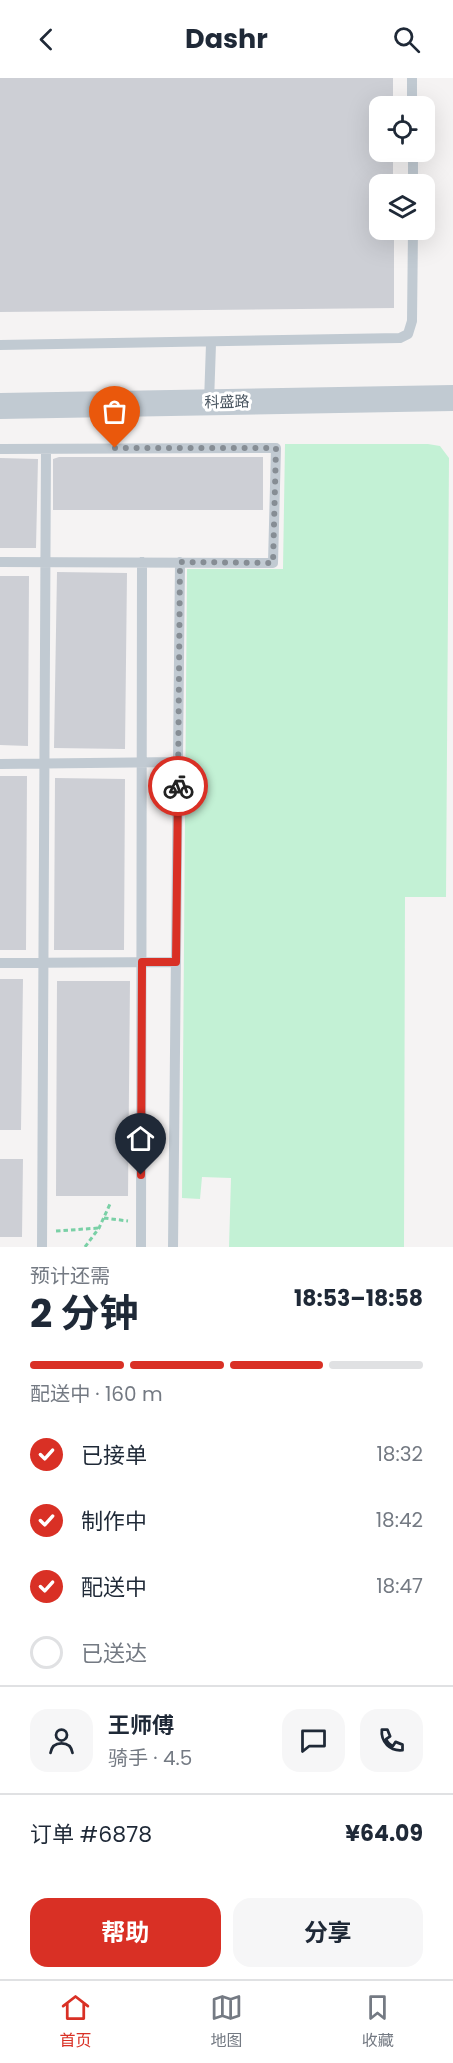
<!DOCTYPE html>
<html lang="zh">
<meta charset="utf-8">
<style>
body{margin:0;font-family:Poppins,"Noto Sans SC",sans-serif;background:#f6f6f7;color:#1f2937;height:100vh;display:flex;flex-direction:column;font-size:22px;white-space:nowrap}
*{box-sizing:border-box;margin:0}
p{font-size:20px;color:#747a83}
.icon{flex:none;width:33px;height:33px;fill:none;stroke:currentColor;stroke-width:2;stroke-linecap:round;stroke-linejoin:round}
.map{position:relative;height:1169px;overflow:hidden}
.panel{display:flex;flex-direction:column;background:#fff;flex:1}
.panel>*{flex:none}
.fabs{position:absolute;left:369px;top:18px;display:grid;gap:12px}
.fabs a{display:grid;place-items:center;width:66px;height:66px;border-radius:12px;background:#fff;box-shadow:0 6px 24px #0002;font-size:30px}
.pin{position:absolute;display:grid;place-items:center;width:51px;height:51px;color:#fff;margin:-62px -26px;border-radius:50% 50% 50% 0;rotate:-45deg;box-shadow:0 0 6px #0007}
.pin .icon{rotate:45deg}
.courier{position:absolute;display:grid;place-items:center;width:60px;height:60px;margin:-30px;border:4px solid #d93025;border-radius:50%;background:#fff;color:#222;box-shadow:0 2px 8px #0007}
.summary em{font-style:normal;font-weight:700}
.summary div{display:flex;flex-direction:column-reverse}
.summary{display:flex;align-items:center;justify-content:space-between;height:102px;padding:0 30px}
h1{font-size:39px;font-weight:700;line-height:45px}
.bar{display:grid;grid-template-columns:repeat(4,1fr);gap:9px 6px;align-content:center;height:72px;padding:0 30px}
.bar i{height:8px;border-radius:4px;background:#e0e1e3}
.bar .on{background:#d93025}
.bar p{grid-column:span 4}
.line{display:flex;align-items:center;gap:15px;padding:0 30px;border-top:2px solid #e0e1e3}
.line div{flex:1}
.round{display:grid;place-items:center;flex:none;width:63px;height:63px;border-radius:18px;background:#f6f6f7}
ol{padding:0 30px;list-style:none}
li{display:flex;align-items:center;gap:18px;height:66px}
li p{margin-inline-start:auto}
li .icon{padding:6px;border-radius:50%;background:#d93025;color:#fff;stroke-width:4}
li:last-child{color:#747a83}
li i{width:33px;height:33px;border:3px solid #e0e1e3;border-radius:50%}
.cta{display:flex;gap:12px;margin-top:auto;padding:12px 30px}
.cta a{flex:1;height:69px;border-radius:18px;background:#d93025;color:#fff;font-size:24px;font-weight:700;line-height:69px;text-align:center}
.cta a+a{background:#f6f6f7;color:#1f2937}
header{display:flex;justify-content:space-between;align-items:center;height:78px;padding:0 30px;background:#fff;font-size:27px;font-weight:700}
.tabs{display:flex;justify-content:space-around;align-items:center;height:84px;border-top:2px solid #e0e1e3;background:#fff;font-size:16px;color:#747a83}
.tabs a{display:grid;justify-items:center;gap:3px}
.tabs .on{color:#d93025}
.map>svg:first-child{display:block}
.green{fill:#c3f1d5}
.building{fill:#cdcfd5}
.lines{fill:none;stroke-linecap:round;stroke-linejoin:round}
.path{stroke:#7ad0a6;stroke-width:3;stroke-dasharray:4.5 3;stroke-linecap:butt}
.service{stroke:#c1cad2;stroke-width:10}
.tertiary{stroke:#c1cad2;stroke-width:26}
.done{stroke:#868d94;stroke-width:6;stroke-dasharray:0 10.8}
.route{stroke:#d93025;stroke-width:8}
.labels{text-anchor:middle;stroke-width:6;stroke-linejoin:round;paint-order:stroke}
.street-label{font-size:15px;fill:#4a5661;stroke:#fff}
</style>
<header><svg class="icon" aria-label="back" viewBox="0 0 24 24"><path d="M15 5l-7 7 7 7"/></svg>Dashr<svg class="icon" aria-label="search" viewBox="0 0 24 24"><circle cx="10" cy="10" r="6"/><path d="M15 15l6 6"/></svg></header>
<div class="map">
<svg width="453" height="1169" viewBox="0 0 453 1169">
<rect width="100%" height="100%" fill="#f5f3f3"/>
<path class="green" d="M285,366H428L440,368L449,380L446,819H405L404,1169H229L231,1100L202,1099L200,1121L182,1120L187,491H283Z"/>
<path class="building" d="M0,0H393V28H380V74H393V106H380V152H394V230L0,234Z
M59,379H263V432H53V381Z
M0,380L38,381L36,470H0Z
M57,494L127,495L125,671L54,670Z
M0,498H29L28,668L0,667Z
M0,698H27L26,872H0Z
M55,700L125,701L124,872H54Z
M0,901H23L21,1052H0Z
M57,903H130L128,1118H56Z
M0,1081H23L22,1159H0Z"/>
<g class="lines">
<path class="path" d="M104,1140L128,1143
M56,1153L99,1150
M85,1169L99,1150L110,1126"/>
<path class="service" d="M412,0V28
M413,74V106
M0,267L400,260L408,256L412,243L413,152
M209,324L211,266
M0,371L276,370L273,485L0,484
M0,686L178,684
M0,885L176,884
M42,1169L46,371
M141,1169L142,484
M173,1169L180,484"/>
<path class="tertiary" d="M0,328L453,320"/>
</g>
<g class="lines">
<path class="done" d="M115,370H276L273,485L180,484L178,708"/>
<path class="route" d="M141,1097L142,884H176L178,708"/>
</g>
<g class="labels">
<g class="street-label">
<text transform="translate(227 324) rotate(-1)" y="5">科盛路</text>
</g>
</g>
</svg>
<div class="fabs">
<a><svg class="icon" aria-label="locate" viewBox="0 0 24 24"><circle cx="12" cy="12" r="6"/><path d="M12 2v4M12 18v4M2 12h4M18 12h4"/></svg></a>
<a><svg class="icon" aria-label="layers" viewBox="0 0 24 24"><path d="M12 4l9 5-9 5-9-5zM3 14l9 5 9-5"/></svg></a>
</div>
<div class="pin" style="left:115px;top:370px;background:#ea580c"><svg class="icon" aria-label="bag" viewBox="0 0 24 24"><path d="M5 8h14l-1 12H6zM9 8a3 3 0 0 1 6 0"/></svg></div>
<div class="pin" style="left:141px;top:1097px;background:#1f2937"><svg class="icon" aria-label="home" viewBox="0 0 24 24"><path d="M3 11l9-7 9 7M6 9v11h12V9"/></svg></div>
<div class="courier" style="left:178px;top:708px"><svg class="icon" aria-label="bike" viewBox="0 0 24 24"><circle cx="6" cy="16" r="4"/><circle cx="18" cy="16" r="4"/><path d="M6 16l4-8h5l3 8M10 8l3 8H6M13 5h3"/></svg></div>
</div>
<section class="panel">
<div class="summary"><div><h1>2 分钟</h1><p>预计还需</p></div><em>18:53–18:58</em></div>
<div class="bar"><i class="on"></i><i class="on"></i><i class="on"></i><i></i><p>配送中 · 160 m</p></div>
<ol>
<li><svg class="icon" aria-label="check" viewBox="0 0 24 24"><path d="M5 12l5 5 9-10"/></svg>已接单<p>18:32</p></li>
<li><svg class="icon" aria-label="check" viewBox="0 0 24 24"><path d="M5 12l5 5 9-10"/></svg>制作中<p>18:42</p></li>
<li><svg class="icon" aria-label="check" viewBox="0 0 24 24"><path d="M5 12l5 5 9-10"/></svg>配送中<p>18:47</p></li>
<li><i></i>已送达</li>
</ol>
<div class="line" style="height:108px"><a class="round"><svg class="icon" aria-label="person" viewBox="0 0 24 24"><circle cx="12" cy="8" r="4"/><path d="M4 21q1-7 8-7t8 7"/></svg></a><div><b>王师傅</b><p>骑手 · 4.5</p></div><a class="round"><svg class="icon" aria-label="chat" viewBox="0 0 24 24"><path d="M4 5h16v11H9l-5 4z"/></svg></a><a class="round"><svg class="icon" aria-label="phone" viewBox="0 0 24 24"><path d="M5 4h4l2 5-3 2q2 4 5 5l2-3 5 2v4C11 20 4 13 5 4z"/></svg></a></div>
<div class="line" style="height:78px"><div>订单 #6878</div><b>¥64.09</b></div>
<div class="cta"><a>帮助</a><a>分享</a></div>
</section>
<nav class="tabs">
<a class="on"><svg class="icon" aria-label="home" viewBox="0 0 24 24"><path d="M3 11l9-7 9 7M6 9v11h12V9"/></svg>首页</a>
<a><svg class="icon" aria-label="map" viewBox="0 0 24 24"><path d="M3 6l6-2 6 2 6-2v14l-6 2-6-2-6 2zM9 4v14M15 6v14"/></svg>地图</a>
<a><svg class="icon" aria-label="saved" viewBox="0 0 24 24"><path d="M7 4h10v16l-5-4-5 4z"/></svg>收藏</a>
</nav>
